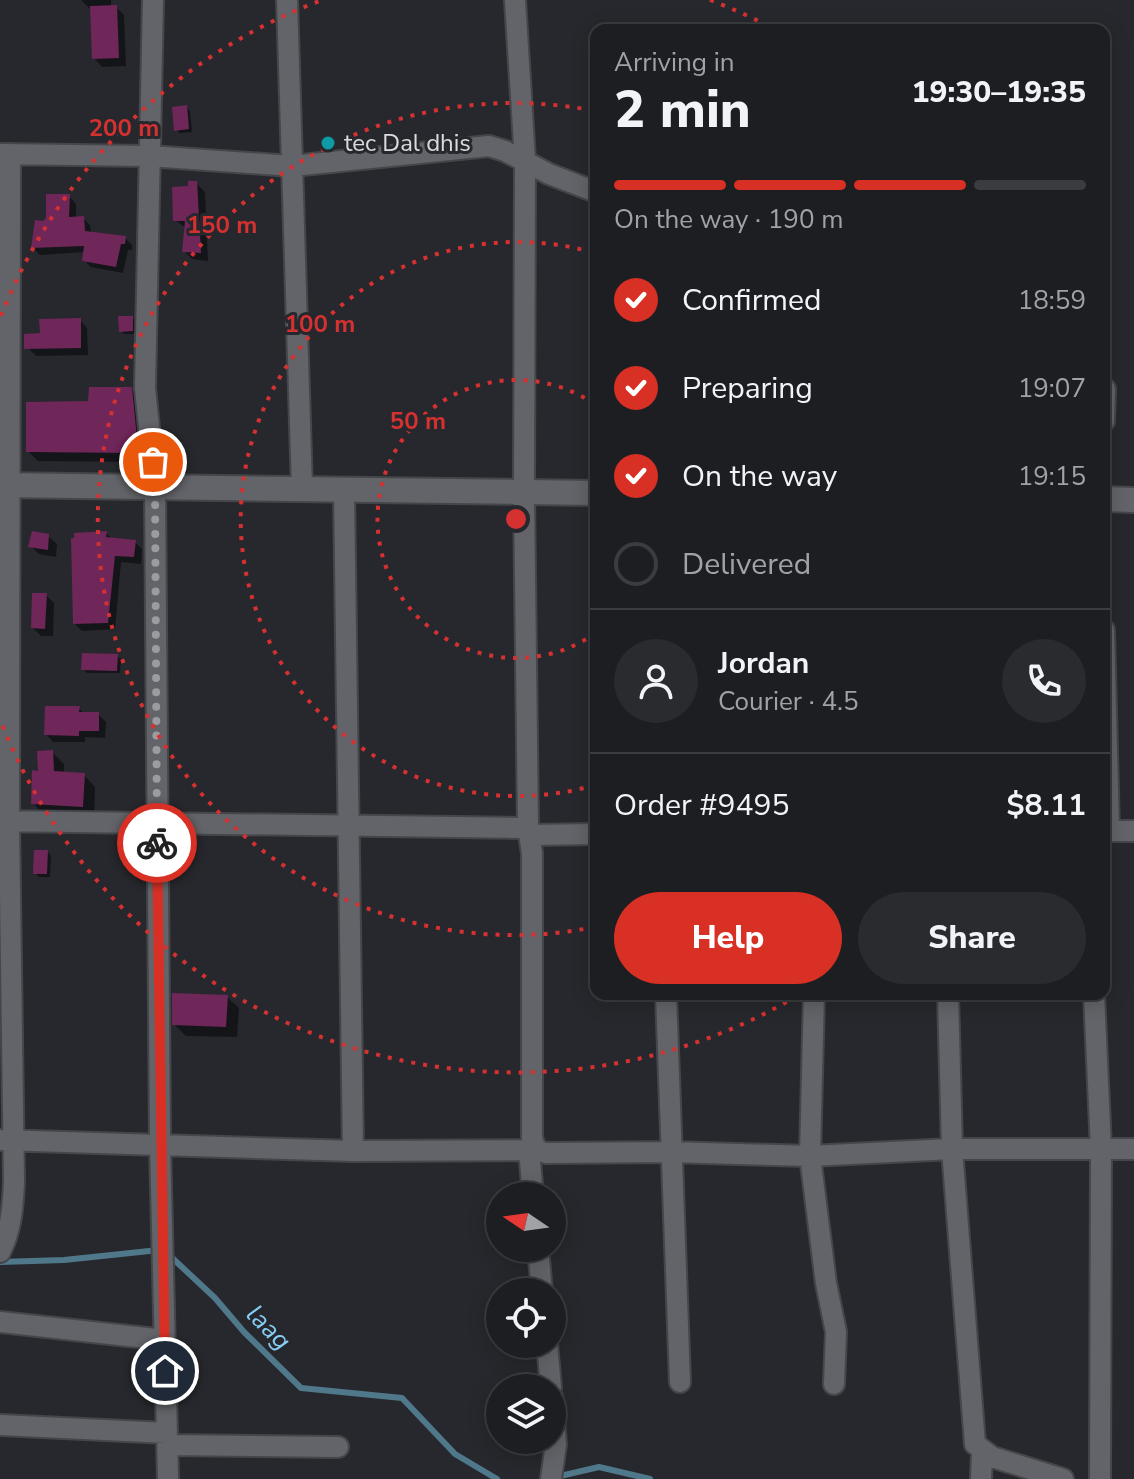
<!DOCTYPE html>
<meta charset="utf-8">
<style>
body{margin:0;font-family:"Nunito Sans",sans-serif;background:#2a2b2f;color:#f1f3f6;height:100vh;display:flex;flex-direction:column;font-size:30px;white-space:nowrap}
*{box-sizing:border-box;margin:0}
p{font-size:26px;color:#a0a2a5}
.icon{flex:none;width:44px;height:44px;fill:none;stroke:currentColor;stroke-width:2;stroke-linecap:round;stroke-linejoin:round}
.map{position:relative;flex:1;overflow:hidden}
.side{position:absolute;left:590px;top:24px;width:520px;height:976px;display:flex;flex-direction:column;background:#1d1e22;border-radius:16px;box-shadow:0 4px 20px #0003,0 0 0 2px #3b3c40}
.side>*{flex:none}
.needle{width:52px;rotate:283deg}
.controls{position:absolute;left:486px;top:1182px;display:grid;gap:16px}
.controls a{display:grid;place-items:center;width:80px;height:80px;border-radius:50%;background:#1d1e22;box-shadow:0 4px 20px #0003,0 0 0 2px #3b3c40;font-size:40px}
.pin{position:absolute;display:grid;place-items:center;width:68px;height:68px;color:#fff;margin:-34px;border:4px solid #fff;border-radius:50%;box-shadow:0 2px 8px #0007}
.courier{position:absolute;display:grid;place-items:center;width:80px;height:80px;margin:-40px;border:6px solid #d93025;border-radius:50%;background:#fff;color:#222;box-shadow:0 2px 10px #0007}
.head em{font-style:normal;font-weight:800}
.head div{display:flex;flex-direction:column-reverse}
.head{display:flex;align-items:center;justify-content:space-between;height:136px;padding:0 24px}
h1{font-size:52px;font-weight:800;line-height:60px}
.bar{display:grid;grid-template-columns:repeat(4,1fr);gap:12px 8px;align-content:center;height:96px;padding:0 24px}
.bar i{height:10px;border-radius:6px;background:#3b3c40}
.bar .selected{background:#d93025}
.bar p{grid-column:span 4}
.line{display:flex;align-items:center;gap:20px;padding:0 24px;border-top:2px solid #3b3c40}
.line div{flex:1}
.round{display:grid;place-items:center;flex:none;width:84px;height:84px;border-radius:42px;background:#2a2b2f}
ol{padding:0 24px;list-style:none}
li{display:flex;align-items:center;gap:24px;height:88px}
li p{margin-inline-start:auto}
li .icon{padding:8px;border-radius:50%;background:#d93025;color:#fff;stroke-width:4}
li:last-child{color:#a0a2a5}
li i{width:44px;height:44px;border:4px solid #3b3c40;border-radius:50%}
.cta{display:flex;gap:16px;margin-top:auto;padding:16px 24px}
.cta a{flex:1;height:92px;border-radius:48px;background:#d93025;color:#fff;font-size:32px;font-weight:800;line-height:92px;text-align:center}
.cta a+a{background:#2a2b2f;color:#f1f3f6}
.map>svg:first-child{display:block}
.shadow{fill:#0007}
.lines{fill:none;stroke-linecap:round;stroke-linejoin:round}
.stream{stroke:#50788b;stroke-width:6}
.building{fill:#6f2659}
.street-casing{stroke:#454649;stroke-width:24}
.secondary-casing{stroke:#454649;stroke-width:28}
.street{stroke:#626469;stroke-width:20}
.secondary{stroke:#626469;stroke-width:24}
.done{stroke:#9b9ca0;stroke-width:8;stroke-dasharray:0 14.4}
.route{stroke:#d93025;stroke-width:10}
.ring{fill:none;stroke:#d63131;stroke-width:4;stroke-dasharray:4 8}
.culture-dot{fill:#0f9aa8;stroke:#27282d;stroke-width:3}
.labels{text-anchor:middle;stroke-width:6;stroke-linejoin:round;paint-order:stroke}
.poi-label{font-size:24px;fill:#dadbde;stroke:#27282d;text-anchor:start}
.water-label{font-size:26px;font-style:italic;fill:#87cef5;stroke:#27282d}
.centre{fill:#d63131;stroke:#27282d;stroke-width:4}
.ring-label{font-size:24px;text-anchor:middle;font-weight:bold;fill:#d63131;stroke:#27282d;stroke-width:6;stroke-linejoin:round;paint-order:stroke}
</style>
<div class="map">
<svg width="1134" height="1479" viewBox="0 0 1134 1479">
<rect width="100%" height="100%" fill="#27282d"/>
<path class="shadow" d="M81,0H111V7H116L124,15L126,66L102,67L94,58L93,12Z
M186,107L190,111L192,132L180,133L176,130Z
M196,183L205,192L208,261L192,259L184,251L186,228L175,220L189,188Z
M69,196L76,204V219L83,218L90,225L91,233L125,238L132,245V250H128L123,273L91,267L84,260L85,252L40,255L33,248L44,224Z
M133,318L136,322V334H124L121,331Z
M80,320L87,328L88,355L36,356L28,348L42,335Z
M131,389L141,398L142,462L38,461L28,451L89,403Z
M106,533L113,540L135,542L142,549L141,564L121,562L115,629L82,631L75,624Z
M48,536L57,544L56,557L39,554L31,546Z
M46,595L54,603L53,636H41L33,628Z
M117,656L121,659L120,673H87L83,669Z
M79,708L84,714H98L106,722L105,738L85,737V742H53L46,734Z
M52,752L64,764V774L84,775L95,787L94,817L44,815L33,803L40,773Z
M48,852L51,856L50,877H39L35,873Z
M227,997L239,1008L237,1037L186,1036L174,1024Z"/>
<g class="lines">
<path class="stream" d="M168,1254L215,1298L244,1332L301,1388L402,1398L455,1454L497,1479
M0,1262L64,1260L159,1250
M556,1477L599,1467L650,1479"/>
</g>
<path class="building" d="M117,5L119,58L92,59L90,6Z
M187,105L189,129L174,131L172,107Z
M188,181H197L201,253L182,252L185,221H173L172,187L188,186Z
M46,194H70L69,217L84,216L85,231L126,236L125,244H121L116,267L82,261L84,246L31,248L35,220L43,221L46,218Z
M118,316H133V331L119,332Z
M81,318V348L24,349V334L40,333L39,319Z
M89,387H132L137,438H133V453L26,452V402L88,401Z
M32,531L49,534L48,550L28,547Z
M107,531L106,537L136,540L134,557L115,556L108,623L73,624L71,538H74V533Z
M32,593H47L45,629L31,628Z
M82,653L118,654L117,671L81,670Z
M45,706H80L79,712H99V731H79V736L44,735Z
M53,750L54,771L85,773L83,807L31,804L32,770L38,771L37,751Z
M34,850H48L47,874H33Z
M172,993L228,995L226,1027L172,1025Z"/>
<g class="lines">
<g class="street-casing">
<path id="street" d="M153,0L145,388L155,487L160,1145L168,1479
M287,0L302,489
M515,0L525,160L524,492L528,828L532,853V1138L536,1150
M0,154L149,156L292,166L489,146L505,151L549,174L596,192
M1104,421L1105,389
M344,490L353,1151
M1104,630L1109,831
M0,821L528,828
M1104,831H1134
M530,835L596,834
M666,994L680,1382
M814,994L810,1156L826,1283L836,1332L834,1384
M948,994L952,1149L975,1444L992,1457L1063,1479
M1094,994L1101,1149L1100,1479
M0,1140L353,1151L536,1150L546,1153L670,1152L810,1156L952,1149H1134
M529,1150L533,1196
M538,1248L542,1292
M0,1252C11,1231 13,1206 14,1182L9,821L10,154
M0,1322L165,1340
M547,1344L551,1388
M0,1425L167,1433
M167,1445L338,1447
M551,1479L556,1444L552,1397
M981,1479L982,1451"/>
</g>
<g class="secondary-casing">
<path id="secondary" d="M0,485L596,493
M1104,499L1134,500"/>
</g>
<use href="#street" class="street"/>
<use href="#secondary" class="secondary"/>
</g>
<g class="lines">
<path class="done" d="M153,462L155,487L157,843"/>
<path class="route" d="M157,843L165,1371"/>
</g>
<g class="ring">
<path d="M596 633A139 139 0 1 1 596 405"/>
<path d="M595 785A277 277 0 1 1 595 253"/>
<path d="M595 927A416 416 0 1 1 595 111"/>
<path d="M797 996A554 554 0 0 1 1 722M1 316A554 554 0 0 1 322 0M710 0A554 554 0 0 1 776 30"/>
</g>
<circle class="culture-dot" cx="328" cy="143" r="8"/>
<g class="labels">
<g class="poi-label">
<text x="344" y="151">tec Dal dhis</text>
</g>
<g class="water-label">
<text transform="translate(269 1327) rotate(45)" y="9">laag</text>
</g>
</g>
<circle cx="516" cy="519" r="12" class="centre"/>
<g class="ring-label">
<text x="124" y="136">200 m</text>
<text x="222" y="233">150 m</text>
<text x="320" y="332">100 m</text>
<text x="418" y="429">50 m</text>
</g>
</svg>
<div class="controls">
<a><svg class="needle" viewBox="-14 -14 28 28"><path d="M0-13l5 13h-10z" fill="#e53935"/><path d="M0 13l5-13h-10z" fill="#a0a2a5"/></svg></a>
<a><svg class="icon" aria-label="locate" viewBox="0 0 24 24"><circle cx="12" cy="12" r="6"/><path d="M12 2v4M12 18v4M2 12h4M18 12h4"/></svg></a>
<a><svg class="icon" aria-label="layers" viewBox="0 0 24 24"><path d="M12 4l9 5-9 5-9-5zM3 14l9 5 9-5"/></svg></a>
</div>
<div class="pin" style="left:153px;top:462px;background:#ea580c"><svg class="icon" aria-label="bag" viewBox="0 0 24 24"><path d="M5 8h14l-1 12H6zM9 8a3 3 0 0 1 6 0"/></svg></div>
<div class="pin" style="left:165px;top:1371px;background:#1f2937"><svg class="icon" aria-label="home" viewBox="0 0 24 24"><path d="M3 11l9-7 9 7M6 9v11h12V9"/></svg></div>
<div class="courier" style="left:157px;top:843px"><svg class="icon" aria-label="bike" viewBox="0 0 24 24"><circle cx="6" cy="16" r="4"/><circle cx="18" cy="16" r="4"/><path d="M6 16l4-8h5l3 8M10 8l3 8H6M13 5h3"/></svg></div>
<section class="side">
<div class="head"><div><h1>2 min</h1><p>Arriving in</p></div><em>19:30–19:35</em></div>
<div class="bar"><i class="selected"></i><i class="selected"></i><i class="selected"></i><i></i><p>On the way · 190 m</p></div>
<ol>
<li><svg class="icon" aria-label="check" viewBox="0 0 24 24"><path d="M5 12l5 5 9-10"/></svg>Confirmed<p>18:59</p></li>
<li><svg class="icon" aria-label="check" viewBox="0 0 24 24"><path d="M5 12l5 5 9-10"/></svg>Preparing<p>19:07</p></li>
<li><svg class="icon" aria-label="check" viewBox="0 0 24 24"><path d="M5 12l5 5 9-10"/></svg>On the way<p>19:15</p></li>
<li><i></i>Delivered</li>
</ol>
<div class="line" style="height:144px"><a class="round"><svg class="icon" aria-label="person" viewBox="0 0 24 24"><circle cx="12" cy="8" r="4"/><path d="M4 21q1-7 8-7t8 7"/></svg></a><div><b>Jordan</b><p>Courier · 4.5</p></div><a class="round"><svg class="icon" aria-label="phone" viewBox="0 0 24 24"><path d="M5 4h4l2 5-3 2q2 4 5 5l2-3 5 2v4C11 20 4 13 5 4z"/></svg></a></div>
<div class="line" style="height:104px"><div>Order #9495</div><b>$8.11</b></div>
<div class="cta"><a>Help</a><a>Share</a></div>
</section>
</div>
